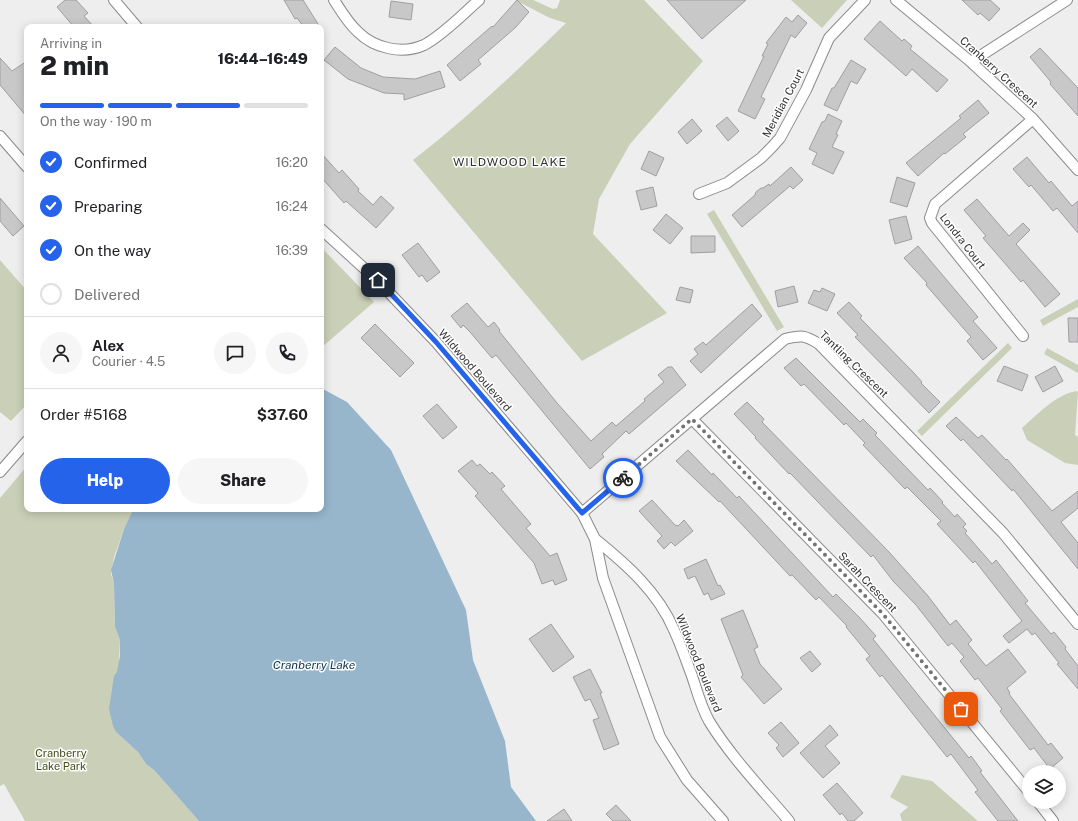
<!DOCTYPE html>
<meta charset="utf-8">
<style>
body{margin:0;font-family:"Public Sans",sans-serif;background:#f6f6f6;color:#202124;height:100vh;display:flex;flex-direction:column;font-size:15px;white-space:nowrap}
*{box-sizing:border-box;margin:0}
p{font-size:13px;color:#757577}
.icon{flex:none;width:22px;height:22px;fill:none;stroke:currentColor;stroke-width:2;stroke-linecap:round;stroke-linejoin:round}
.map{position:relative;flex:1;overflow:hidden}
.drawer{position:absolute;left:24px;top:24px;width:300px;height:488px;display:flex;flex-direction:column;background:#fff;border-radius:8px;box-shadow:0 2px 10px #0003}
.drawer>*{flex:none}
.tools{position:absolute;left:1022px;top:765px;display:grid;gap:8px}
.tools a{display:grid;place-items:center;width:44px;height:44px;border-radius:50%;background:#fff;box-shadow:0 2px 10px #0003;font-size:20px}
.pin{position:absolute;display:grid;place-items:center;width:34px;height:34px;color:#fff;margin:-17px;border-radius:8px;box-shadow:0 2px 6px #0006}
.courier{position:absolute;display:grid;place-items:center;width:40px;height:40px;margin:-20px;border:3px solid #2563eb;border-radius:50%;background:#fff;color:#222;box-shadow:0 1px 5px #0007}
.summary em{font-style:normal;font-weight:800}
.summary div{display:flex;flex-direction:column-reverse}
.summary{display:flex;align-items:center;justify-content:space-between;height:68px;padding:0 16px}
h1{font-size:26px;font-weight:800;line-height:30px}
.bar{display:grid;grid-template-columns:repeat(4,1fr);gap:6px 4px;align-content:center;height:48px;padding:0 16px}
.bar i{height:5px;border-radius:3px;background:#e0e0e0}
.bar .active{background:#2563eb}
.bar p{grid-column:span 4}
.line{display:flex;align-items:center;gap:10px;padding:0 16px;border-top:1px solid #e0e0e0}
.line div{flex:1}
.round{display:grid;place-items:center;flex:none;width:42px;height:42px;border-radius:21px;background:#f6f6f6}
ol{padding:0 16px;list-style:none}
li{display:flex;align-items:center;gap:12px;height:44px}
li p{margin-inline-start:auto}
li .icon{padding:4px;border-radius:50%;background:#2563eb;color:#fff;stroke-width:4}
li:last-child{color:#757577}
li i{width:22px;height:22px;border:2px solid #e0e0e0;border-radius:50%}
.cta{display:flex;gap:8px;margin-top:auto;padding:8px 16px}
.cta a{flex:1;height:46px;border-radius:24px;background:#2563eb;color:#fff;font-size:16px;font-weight:800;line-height:46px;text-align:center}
.cta a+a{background:#f6f6f6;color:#202124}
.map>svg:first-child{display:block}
.green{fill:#cad0b7}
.water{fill:#97b5cb}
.building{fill:#c9c8c9;stroke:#a09fa0}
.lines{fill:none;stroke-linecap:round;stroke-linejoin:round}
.minor-casing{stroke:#8b8b8c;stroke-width:12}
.minor{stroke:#fff;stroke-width:10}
.done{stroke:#737374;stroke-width:4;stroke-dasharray:0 7.2}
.route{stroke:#2563eb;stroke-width:5}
.labels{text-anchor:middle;stroke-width:3;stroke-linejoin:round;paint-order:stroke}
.street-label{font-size:11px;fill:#313131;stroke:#fff}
.park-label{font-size:11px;fill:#444d18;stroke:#fff}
.neighbourhood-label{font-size:12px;letter-spacing:1px;fill:#313131;stroke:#fff}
.water-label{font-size:12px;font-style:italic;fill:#0c344b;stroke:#fff}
</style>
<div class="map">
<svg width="1078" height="821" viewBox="0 0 1078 821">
<rect width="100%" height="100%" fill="#eeeeef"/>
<path class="green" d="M515,0H533L553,9L557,8L560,0H644L703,61L630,144L599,199L593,234L667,313L582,361L413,160C467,118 517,71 566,23L550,18Z
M791,0H847L822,28Z
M714,210L784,327L777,331L707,214Z
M321,247L374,302L321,348Z
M0,260L27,291V404L11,421L0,412Z
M1078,299V307L1043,326L1040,320Z
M1008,343L1012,348L922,436L917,431Z
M1047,348L1078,365V373L1044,354Z
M1076,391L1078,392L1075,435L1078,437V465L1065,463L1027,440L1022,428C1037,415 1055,395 1076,391Z
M27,466V509H134L124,529L114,557L111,574L114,584L115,627L120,640L116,732L138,752L146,764L154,770L199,821H25L4,784L0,786V498Z
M902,775L932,781L978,821H902L900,814L908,807L890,797Z"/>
<path class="water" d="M321,388L347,402L391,450L466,610L473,660L505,741L511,787L536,821H199L154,770L146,764L138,752L116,732L113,726L109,709L114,676L117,672L120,656V640L115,627L114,584L111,570L124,529L133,510L321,509Z"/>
<path class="building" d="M65,0H76L88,13L84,16L94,27H74L57,7Z
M284,0H303L320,27H304L297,18L295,19Z
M517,0L529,12L515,28L478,60L481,64L460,81L447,65L492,26L493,27Z
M667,0H746L702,39Z
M962,0H990L1000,9L989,21L980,13L978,15Z
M391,1L413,4L411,20L389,17Z
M798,15L807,23L795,38L791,35L761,97L765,99L755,119L738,111L764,56H762L768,44L766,43L786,17L792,22Z
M880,21L902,41L904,39L912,46L910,49L948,80L937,92L912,69L906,76L864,39Z
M335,47L361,68L383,77L415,79L440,71L445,87L404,100V94L384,93L348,79L324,60Z
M1040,48L1078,88V116L1050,84L1051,82L1030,57Z
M0,58L12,71L27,61V117L0,85Z
M851,60L866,69L857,84L851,81L837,111L824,105L832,88H834Z
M978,100L989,113L963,134L966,137L945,154L944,153L918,176L906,163L961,118L959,116Z
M828,114L842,121L836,134L838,135L832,147L844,152L833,174L812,164L817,153L809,149L822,122L825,121Z
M727,117L739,131L728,141L716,126Z
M692,119L702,131L687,144L678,132Z
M649,151L664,158L656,176L641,169Z
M321,153L339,173L342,170L359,189L358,191L373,205L381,196L394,208L376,228L346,201L344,203L321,177Z
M1027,157L1049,183L1051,181L1072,206L1078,201V233L1057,208L1053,211L1031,185L1029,187L1013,169Z
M791,167L803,180L793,189L790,186L742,227L732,215L755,195L756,192L761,188H763L769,184L770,186Z
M897,177L915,183L907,207L890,202Z
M653,187L657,206L641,210L636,191Z
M0,198L24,226L13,236L0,221Z
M977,199L1009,236L1023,223L1030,230L1016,244L1060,294L1045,307L1023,280L1021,282L983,238L986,236L964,210Z
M666,214L683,228L670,244L653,230Z
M906,216L912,239L895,244L889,220Z
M691,236H715V252L691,253Z
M418,243L440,272L427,282L422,275L419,277L402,255Z
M918,246L978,317L973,321L997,348L983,360L967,341L971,337L926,285L927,283L904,258Z
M794,286L798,302L778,307L775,291Z
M680,287L693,290L690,303L676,300Z
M822,288L835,294L827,311L808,303L814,290L820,292Z
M849,302L862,316L860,318L913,372L922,382L921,383L940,402L929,413L855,337L858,335L837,313Z
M467,303L488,327L494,322L500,330L499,331L557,403L591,441L612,422L616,426L645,401L644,399L664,382L658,375L668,367H672L686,385L629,434L626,431L602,454L604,457L590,469L496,355L492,358L470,332L463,325L461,328L451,316Z
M752,304L762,316L701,373L690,361L698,354L694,349L703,342L706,345Z
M1068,318H1078V342H1069Z
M375,324L414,363L400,377L361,338Z
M796,358L860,422L863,419L877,433L875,435L928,490L930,488L943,502L942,503L955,517L957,514L966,524L963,527L967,531L965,533L992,564L996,560L1028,601L1025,603L1051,634L1054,632L1066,647L1065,649L1078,666V689L1057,664L1059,663L1035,633L1032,635L1027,629L1009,643L1003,636L1022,621L975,561L973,563L937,524L941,521L907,487L905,489L863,445L865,443L846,423L844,425L804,384L801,386L784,368Z
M1004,366L1028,375L1022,391L997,381Z
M1055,366L1063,381L1043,392L1035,377Z
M747,402L764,419L762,422L890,553L928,596L950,625L956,620L972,640L968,644L986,666L1008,649L1026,672L1007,688L1010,693L1009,694L1048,745L1051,743L1063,758L1050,769L1034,748L1030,750L1000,711L1002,709L978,678L975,680L960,661L964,657L952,643L948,646L916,605L893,581L873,555L871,557L790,473L789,474L755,438L756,437L734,414Z
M437,404L457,427L443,439L423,416Z
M956,417L978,438L982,435L1006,460L1007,459L1052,511L1078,491V508L1061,522L1078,543V569L1013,489L1012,491L963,439L961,441L946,426Z
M688,450L712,475L713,473L737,498L739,496L833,597L836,594L859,617L876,636L873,639L969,758L971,756L982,771L980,772L1018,821H998L975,792L978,790L951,754L947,757L882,675L880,677L866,659L870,656L846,627L847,626L819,597L816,600L792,575L790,576L720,501L719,502L676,461Z
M472,460L477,466L480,464L490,474L492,472L505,486L501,489L531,524L526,528L550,556L557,553L567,580L555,585L553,580L542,584L534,563L475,496L478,493L458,471Z
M652,500L675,525L678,526L684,520L693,531L675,546L671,542L664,549L657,541L662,536L639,511Z
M706,559L718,586L720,585L725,594L711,600L708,593L704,595L695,576L688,579L684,569Z
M743,610L758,647L754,649L760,664L782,689L764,704L741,677L743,675L721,619Z
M551,624L574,657L553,672L529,639Z
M810,651L821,664L812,672L800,658Z
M590,669L602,693H600L619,744L604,750L593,720L599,718L590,699L585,701L573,677Z
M781,722L799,743L783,757L776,748L779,745L768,733Z
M830,725L838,735L825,746L840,763L823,778L800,753Z
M837,783L863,813L854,821H848L842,813L840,815L823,795Z
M616,805L631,821H613L606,814Z
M564,809L572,821H547Z"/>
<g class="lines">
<g class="minor-casing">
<path id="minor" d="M114,0L137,27
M334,0C341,11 348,23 358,32C374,48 402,55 424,45C443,35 463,14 479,0
M896,0L971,62L1033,119L1078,170
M971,62L1067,0
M0,136L27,167
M699,194L727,183L761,158L772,147L780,138L806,90L829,38L865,0
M321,229L378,281L436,342L582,513L595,539L603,578L660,737L687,780L723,821
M1023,336L932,223L930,218L935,204L1033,119
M692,419L883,614L1029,792
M0,472L27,441
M582,513L785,339C801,335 805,335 819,344L1003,533L1078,624
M595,539C626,564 658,592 674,630C681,645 686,660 692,676C697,691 701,707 709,721C731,757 762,789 789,821
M1038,802L1053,821"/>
</g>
<use href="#minor" class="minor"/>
</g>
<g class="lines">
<path class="done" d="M623,478L692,419L883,614L961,709"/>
<path class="route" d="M378,280L436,342L582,513L623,478"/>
</g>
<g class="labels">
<g class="street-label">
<text transform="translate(999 72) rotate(42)" y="4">Cranberry Crescent</text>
<text transform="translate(783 103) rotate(-62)" y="4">Meridian Court</text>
<text transform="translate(963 241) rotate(52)" y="4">Londra Court</text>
<text transform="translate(854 364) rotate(44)" y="4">Tantling Crescent</text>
<text transform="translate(475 370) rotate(49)" y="4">Wildwood Boulevard</text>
<text transform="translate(868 582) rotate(46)" y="4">Sarah Crescent</text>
<text transform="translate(699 663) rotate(68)" y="4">Wildwood Boulevard</text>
</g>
<g class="park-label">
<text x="61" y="757">Cranberry<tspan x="61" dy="13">Lake Park</tspan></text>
</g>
<g class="neighbourhood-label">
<text x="510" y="166">WILDWOOD LAKE</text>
</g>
<g class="water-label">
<text x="314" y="669">Cranberry Lake</text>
</g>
</g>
</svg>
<div class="tools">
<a><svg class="icon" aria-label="layers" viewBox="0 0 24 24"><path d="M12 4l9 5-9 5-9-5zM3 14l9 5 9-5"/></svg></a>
</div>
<div class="pin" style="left:961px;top:709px;background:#ea580c"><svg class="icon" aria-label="bag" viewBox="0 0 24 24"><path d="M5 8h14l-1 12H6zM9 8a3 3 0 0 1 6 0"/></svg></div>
<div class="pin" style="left:378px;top:280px;background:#1f2937"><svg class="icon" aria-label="home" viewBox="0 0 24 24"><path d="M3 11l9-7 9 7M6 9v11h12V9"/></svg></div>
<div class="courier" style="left:623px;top:478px"><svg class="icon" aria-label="bike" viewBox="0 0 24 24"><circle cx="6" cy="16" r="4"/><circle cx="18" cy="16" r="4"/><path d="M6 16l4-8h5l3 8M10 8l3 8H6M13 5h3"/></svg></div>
<section class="drawer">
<div class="summary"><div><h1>2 min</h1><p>Arriving in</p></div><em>16:44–16:49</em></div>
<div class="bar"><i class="active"></i><i class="active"></i><i class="active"></i><i></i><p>On the way · 190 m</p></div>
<ol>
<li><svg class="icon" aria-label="check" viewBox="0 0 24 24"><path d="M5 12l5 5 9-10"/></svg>Confirmed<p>16:20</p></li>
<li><svg class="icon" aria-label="check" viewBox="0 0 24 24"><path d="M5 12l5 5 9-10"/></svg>Preparing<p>16:24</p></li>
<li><svg class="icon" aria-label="check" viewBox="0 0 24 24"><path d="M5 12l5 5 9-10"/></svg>On the way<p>16:39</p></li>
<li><i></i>Delivered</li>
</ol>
<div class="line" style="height:72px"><a class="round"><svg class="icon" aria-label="person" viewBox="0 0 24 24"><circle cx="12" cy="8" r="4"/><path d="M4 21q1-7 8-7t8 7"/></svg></a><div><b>Alex</b><p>Courier · 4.5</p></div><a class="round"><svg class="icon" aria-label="chat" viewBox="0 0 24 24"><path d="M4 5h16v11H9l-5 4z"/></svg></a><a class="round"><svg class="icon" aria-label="phone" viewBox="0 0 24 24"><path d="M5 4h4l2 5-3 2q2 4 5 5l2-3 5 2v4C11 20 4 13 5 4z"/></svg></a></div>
<div class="line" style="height:52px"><div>Order #5168</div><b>$37.60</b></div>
<div class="cta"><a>Help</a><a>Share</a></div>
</section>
</div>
